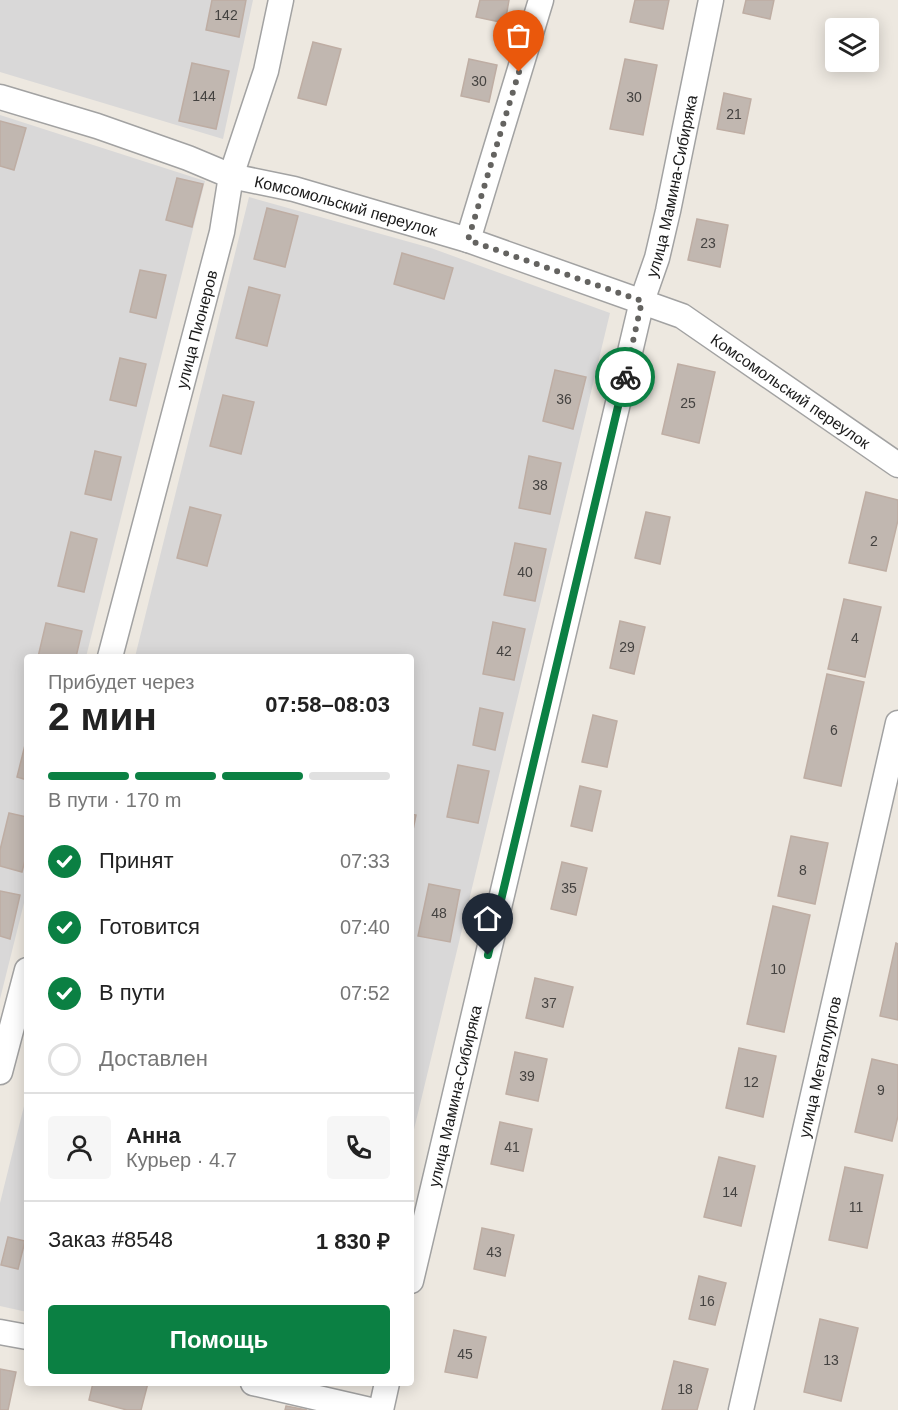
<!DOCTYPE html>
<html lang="ru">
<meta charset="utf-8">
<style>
body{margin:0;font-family:Helvetica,sans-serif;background:#f6f6f6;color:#222;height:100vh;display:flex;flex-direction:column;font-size:22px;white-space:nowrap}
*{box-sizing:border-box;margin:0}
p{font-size:20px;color:#767676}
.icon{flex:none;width:33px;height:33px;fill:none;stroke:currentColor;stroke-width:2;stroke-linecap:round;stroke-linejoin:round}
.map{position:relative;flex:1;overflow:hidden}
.drawer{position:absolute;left:24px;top:654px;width:390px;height:732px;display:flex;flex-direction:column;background:#fff;border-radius:6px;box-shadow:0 3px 15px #0003}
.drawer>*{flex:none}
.tools{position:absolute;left:825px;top:18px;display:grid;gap:12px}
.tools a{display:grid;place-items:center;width:54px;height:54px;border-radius:6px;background:#fff;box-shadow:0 3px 15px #0003;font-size:30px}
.pin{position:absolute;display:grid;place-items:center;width:51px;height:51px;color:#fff;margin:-62px -26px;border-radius:50% 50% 50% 0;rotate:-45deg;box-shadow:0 0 6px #0007}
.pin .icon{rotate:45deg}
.courier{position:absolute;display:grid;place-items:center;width:60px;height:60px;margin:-30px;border:4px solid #0b8043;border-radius:50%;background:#fff;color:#222;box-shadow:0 2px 8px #0007}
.head em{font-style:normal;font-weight:700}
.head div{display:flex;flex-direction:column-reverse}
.head{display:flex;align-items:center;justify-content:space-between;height:102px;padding:0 24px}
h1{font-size:39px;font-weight:700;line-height:45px}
.bar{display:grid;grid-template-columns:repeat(4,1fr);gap:9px 6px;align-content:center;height:72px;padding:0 24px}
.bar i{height:8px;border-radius:4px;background:#e0e0e0}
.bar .on{background:#0b8043}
.bar p{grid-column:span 4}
.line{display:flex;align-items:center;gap:15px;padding:0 24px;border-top:2px solid #e0e0e0}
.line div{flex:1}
.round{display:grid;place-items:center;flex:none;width:63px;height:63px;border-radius:6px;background:#f6f6f6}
ol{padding:0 24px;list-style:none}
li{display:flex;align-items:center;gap:18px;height:66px}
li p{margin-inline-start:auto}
li .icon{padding:6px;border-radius:50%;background:#0b8043;color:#fff;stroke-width:4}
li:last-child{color:#767676}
li i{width:33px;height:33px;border:3px solid #e0e0e0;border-radius:50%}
.primary-button{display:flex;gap:12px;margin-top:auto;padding:12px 24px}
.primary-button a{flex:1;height:69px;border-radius:6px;background:#0b8043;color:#fff;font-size:24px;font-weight:700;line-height:69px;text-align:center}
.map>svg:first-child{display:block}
.residential{fill:#d9d8d8}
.building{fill:#c1b7b0;stroke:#beada3;stroke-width:1.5}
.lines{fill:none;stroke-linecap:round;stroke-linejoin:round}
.minor-casing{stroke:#a2a2a2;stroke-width:27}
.minor{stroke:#fff;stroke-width:24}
.done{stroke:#646360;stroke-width:6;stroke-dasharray:0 10.8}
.route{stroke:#0b8043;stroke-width:8}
.labels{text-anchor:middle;stroke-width:5;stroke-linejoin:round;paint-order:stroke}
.number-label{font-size:14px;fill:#444240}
.street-label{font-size:16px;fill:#1b1b1b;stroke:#fff}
</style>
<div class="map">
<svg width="898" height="1410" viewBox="0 0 898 1410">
<rect width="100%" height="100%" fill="#ede8e0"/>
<path class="residential" d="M0,0H253L223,139L0,72Z
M0,115L205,181L86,657H27V891L0,999Z
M249,197L431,248L610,313L411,1142V657H135Z
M27,1094V1312L0,1306V1203Z"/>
<path class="building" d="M212,0H246L239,37L206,30Z
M480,0H509L505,23L476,17Z
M635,0H669L663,29L630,22Z
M746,0H774L770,19L743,13Z
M313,42L341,49L326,105L298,98Z
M469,59L497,65L489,102L461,96Z
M625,59L657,65L643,135L610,129Z
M192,63L229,71L216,129L179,121Z
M724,93L751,99L744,134L717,129Z
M0,121L26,128L14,170L0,166Z
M177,178L203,184L192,227L166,220Z
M267,208L298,216L285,267L254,259Z
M697,219L728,225L720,267L688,260Z
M402,253L453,268L444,299L394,284Z
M140,270L166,275L156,318L130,312Z
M249,287L280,295L267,346L236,338Z
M120,358L146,364L136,406L110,400Z
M678,364L715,372L699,443L662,434Z
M555,370L586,377L573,429L543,421Z
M223,395L254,402L241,454L210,446Z
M95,451L121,457L111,500L85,494Z
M529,456L561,463L550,514L519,508Z
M866,492L898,500V520L886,571L849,563Z
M190,507L221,515L207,566L177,558Z
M646,512L670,517L660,564L635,558Z
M71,532L97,539L84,592L58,586Z
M515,543L546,549L535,601L504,595Z
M844,599L881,607L865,677L828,669Z
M620,621L645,627L634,674L610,668Z
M493,622L525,629L514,680L483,674Z
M46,623L82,631L76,657H38Z
M827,674L864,682L841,786L804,778Z
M480,708L503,713L495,750L473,745Z
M593,715L617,721L607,767L582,762Z
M27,737V780L17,777Z
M458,765L489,771L478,823L447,817Z
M580,786L601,791L592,831L571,826Z
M9,813L27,817V852L22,872L0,866V850Z
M411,814L416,815L411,840Z
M791,836L828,843L815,904L778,896Z
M562,862L587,868L576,915L551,909Z
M429,884L460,890L450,942L418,936Z
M0,891L20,895L10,939L0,936Z
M773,906L810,915L784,1032L747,1024Z
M896,943L898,944V1020L880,1016Z
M535,978L573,987L563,1027L526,1018Z
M739,1048L776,1056L763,1117L726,1108Z
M515,1052L547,1059L538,1101L506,1094Z
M872,1059L898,1065V1116L892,1141L855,1132Z
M500,1122L532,1129L523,1171L491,1164Z
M719,1157L755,1166L741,1226L704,1217Z
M845,1167L883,1175L867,1248L829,1240Z
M482,1228L514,1235L505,1276L474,1269Z
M8,1237L25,1241L18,1269L1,1265Z
M699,1276L726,1283L715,1325L689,1319Z
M820,1319L858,1328L841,1401L804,1392Z
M454,1330L486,1337L477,1378L445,1372Z
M674,1361L708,1369L697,1410H662Z
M0,1369L16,1372L8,1410H0Z
M93,1383H148L141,1410H127L89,1400Z
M286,1406L307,1410H285Z"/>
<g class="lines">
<g class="minor-casing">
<g id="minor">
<path id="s1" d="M0,97L97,126L188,158L231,176L294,189L468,240L682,316L898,465"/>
<path d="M468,240L541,0"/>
<path id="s2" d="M110,657L222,232L231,176L266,71L281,0"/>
<path d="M0,1072L27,970"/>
<path id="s3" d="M411,1281L642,301L657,258L668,211L711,0"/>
<path d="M0,1332L27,1337"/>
<path d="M253,1383L370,1410"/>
<path d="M381,1410L387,1383"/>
<path id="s4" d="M741,1410L898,723"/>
</g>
</g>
<use href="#minor" class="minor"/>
</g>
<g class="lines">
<path class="done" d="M519,72L468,240L642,301L625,377"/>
<path class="route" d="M488,955L625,377"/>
</g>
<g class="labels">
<g class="number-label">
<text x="226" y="20">142</text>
<text x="479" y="86">30</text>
<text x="204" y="101">144</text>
<text x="634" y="102">30</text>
<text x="734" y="119">21</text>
<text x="708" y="248">23</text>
<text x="564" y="404">36</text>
<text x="688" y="408">25</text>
<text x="540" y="490">38</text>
<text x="874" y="546">2</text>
<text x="525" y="577">40</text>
<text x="855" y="643">4</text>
<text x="627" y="652">29</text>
<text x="504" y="656">42</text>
<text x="834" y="735">6</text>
<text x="803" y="875">8</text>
<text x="569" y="893">35</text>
<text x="439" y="918">48</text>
<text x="778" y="974">10</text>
<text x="549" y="1008">37</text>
<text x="527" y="1081">39</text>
<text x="751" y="1087">12</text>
<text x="881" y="1095">9</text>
<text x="512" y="1152">41</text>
<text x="730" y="1197">14</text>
<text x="856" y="1212">11</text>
<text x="494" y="1257">43</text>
<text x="707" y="1306">16</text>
<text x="465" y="1359">45</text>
<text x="831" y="1365">13</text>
<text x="685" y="1394">18</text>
</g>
<g class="street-label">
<text dy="6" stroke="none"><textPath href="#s3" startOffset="1126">улица Мамина-Сибиряка</textPath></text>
<text dy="6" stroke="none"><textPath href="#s1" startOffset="363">Комсомольский переулок</textPath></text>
<text dy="6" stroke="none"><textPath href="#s2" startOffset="339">улица Пионеров</textPath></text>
<text dy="6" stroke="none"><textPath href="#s1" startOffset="849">Комсомольский переулок</textPath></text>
<text dy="6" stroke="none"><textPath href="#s4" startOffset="352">улица Металлургов</textPath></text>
<text dy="6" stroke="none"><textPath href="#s3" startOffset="190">улица Мамина-Сибиряка</textPath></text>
</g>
</g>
</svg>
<div class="tools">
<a><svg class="icon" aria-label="layers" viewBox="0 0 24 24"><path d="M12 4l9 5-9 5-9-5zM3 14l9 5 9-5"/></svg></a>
</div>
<div class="pin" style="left:519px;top:72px;background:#ea580c"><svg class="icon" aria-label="bag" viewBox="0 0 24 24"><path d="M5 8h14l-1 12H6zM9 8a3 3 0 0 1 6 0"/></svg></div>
<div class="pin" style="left:488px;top:955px;background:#1f2937"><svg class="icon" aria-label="home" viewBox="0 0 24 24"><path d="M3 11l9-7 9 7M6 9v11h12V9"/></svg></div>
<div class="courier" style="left:625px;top:377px"><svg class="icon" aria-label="bike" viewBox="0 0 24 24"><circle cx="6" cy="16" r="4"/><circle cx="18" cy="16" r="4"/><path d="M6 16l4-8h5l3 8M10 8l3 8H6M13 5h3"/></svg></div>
<section class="drawer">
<div class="head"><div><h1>2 мин</h1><p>Прибудет через</p></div><em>07:58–08:03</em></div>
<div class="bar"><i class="on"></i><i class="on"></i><i class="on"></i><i></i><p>В пути · 170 m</p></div>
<ol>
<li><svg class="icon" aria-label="check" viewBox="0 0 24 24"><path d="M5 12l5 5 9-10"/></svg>Принят<p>07:33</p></li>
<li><svg class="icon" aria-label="check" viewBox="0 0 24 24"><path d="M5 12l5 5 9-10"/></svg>Готовится<p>07:40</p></li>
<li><svg class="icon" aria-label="check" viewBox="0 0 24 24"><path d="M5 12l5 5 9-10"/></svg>В пути<p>07:52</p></li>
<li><i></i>Доставлен</li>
</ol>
<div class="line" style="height:108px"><a class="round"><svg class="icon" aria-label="person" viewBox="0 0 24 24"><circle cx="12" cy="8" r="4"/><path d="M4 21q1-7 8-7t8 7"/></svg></a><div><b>Анна</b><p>Курьер · 4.7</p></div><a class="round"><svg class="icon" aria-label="phone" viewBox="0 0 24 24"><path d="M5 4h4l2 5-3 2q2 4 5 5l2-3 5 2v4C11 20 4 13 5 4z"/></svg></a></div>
<div class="line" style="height:78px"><div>Заказ #8548</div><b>1 830 ₽</b></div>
<div class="primary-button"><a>Помощь</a></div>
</section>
</div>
